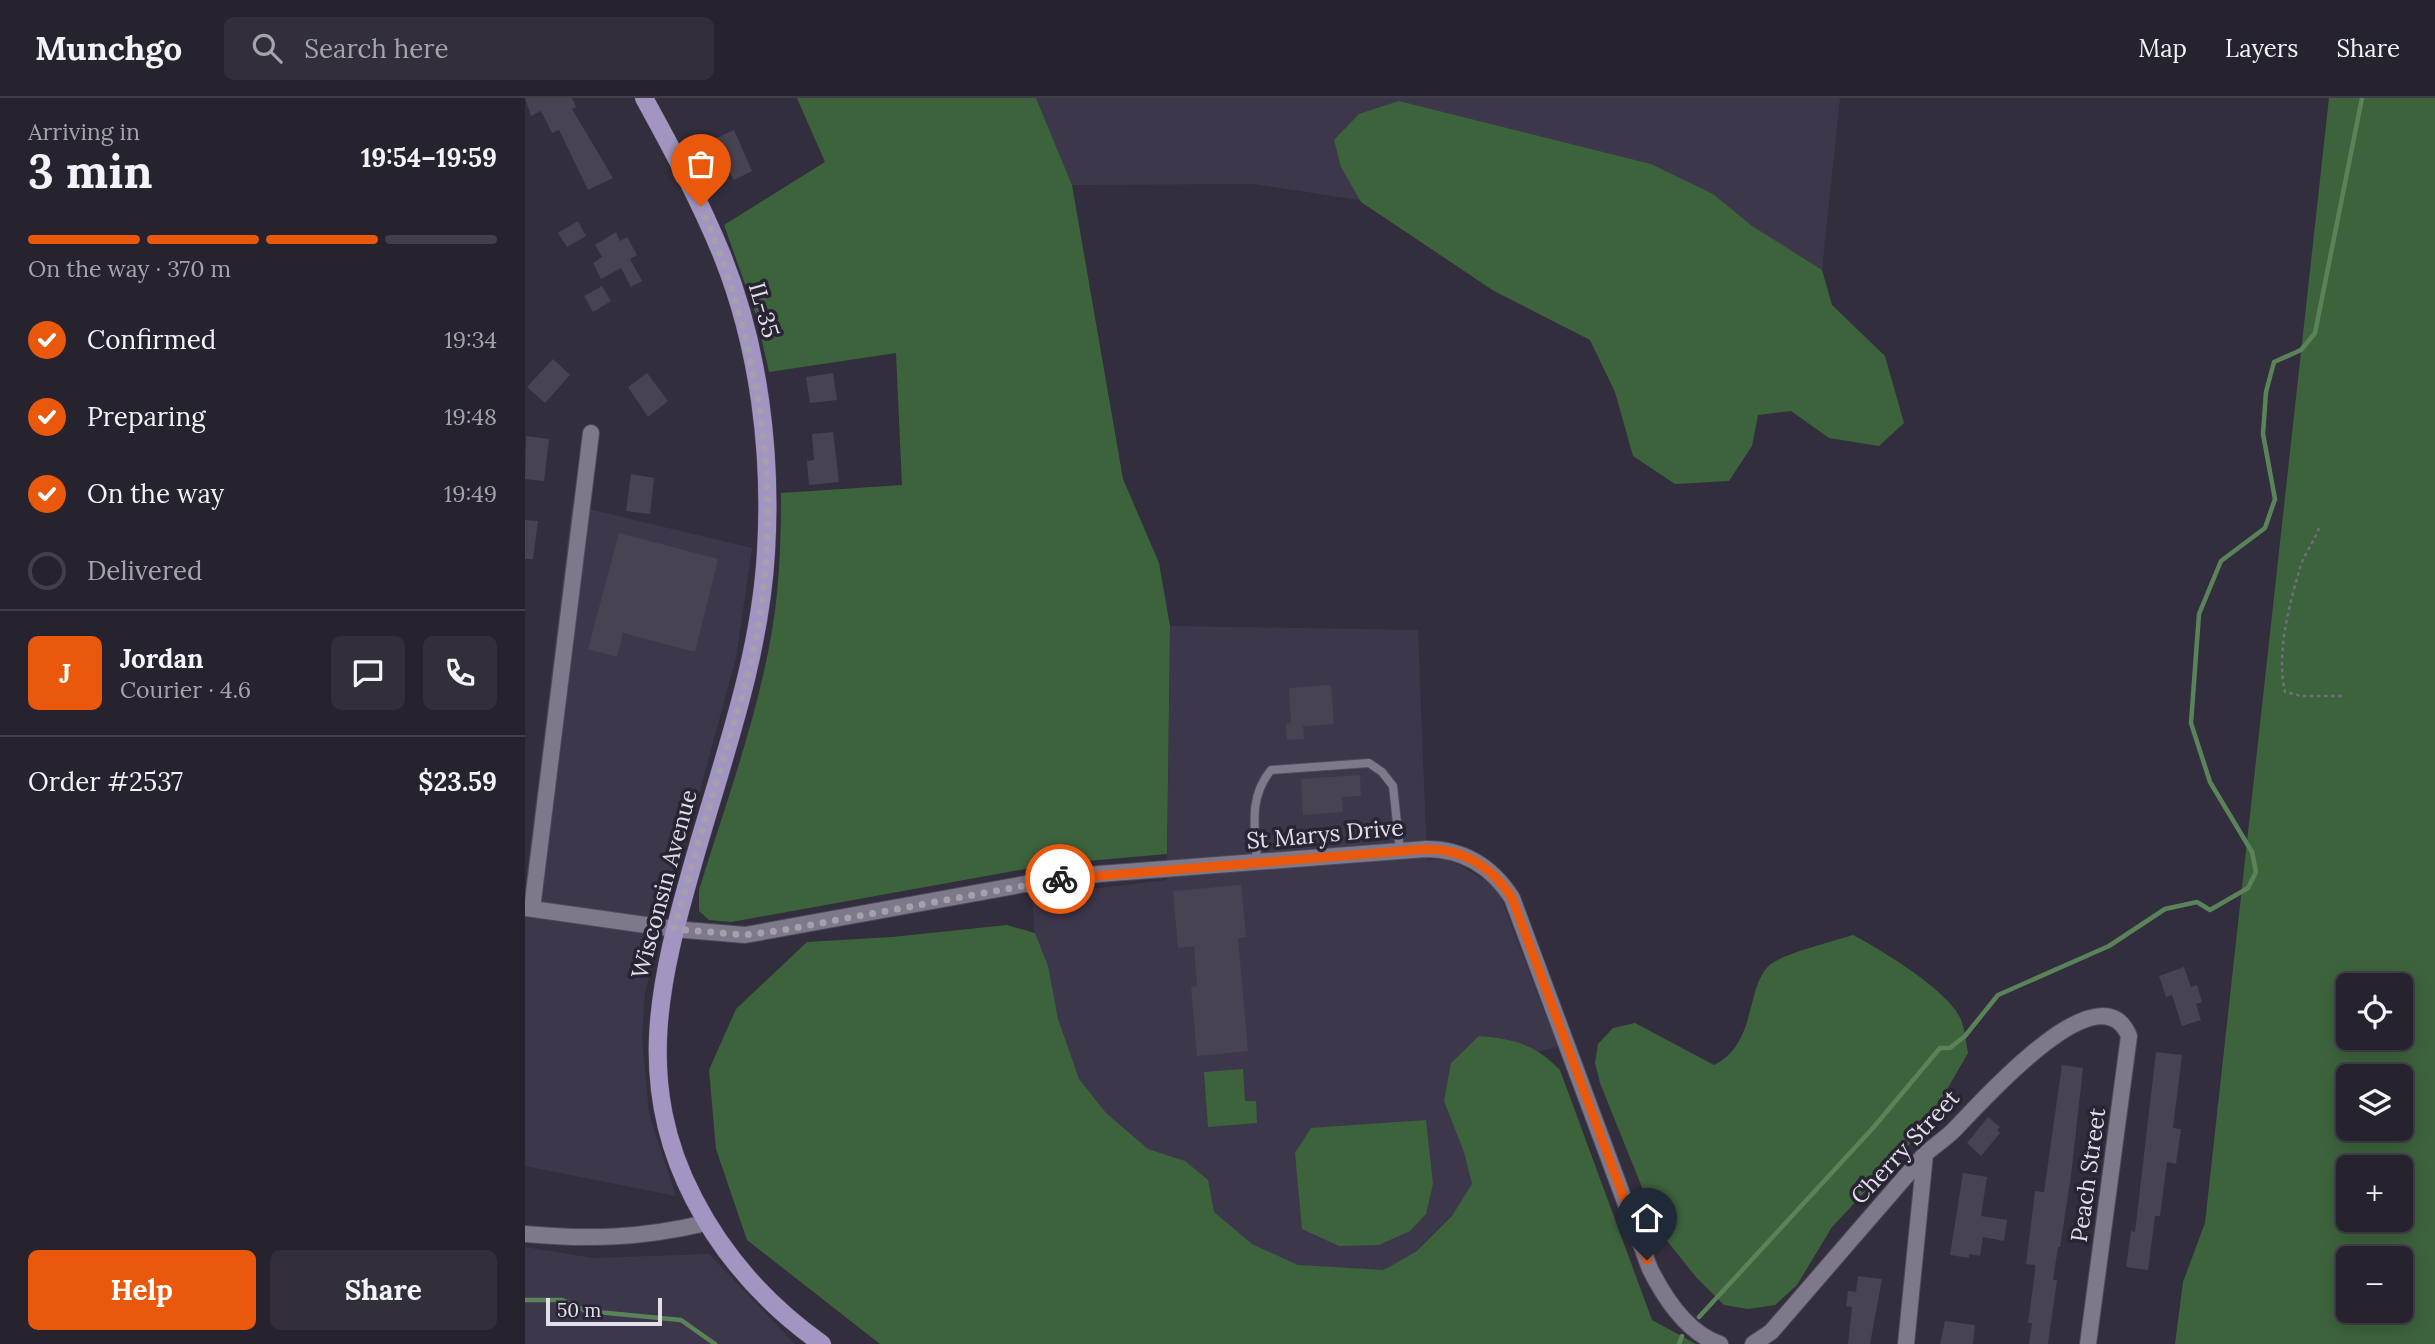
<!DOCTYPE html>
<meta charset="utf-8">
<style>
body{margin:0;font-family:Lora,serif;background:#322f3a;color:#f1f3f6;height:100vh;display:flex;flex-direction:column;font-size:26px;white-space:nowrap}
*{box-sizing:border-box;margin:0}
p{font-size:23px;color:#a4a4aa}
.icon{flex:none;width:38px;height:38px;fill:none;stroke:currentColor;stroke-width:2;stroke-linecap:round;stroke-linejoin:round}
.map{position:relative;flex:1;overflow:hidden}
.panel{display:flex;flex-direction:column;background:#26222e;width:525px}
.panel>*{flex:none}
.controls{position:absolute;left:1811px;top:875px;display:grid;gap:14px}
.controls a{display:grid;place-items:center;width:77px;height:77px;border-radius:10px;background:#26222e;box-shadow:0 4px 18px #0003,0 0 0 2px #423f4a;font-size:35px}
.scale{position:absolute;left:21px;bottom:18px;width:116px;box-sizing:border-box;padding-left:7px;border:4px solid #e1dfe9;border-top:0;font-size:19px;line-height:24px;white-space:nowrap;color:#e1dfe9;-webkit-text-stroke:5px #292433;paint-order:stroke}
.pin{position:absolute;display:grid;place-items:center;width:60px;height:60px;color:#fff;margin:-72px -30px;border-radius:50% 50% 50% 0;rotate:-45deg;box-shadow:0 0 7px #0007}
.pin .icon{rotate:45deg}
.courier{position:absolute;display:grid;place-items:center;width:70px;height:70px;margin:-35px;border:5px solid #ea580c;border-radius:50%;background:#fff;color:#222;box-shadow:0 2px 9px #0007}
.summary em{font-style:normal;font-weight:800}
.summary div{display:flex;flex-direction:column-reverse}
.summary{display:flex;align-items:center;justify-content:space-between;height:119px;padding:0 28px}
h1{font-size:46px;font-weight:800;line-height:52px}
.bar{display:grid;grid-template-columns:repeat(4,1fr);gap:10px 7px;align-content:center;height:84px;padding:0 28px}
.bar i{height:9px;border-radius:5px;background:#423f4a}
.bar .selected{background:#ea580c}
.bar p{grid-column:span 4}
.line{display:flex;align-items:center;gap:18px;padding:0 28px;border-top:2px solid #423f4a}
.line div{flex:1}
.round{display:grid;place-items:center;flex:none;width:74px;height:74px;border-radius:10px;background:#322f3a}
ol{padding:0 28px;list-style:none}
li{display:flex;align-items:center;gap:21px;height:77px}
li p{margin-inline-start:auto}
li .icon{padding:7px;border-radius:50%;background:#ea580c;color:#fff;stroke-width:4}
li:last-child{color:#a4a4aa}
li i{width:38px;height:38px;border:4px solid #423f4a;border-radius:50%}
.primary-button{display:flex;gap:14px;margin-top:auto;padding:14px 28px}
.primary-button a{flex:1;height:80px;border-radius:10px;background:#ea580c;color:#fff;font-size:28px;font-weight:800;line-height:80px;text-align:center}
.primary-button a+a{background:#322f3a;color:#f1f3f6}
header{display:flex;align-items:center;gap:42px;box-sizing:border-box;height:98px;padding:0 35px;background:#26222e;border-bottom:2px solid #423f4a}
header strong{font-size:33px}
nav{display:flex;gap:38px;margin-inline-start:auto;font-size:24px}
.search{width:490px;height:63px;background:#322f3a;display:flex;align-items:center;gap:18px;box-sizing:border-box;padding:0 24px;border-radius:10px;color:#a4a4aa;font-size:26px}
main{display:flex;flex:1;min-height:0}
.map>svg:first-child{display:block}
.built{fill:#3d374b}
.green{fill:#3d633c;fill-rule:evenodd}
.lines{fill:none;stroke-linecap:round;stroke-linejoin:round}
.stream{stroke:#5b8359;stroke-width:4.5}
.building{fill:#484353}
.service-casing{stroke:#4e4a57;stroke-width:10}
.minor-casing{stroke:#4e4a57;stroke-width:18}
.primary-casing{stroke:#4e4a57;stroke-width:19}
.path{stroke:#716e7b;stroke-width:2.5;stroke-dasharray:3.5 3.5;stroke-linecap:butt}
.service{stroke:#7d798a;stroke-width:8}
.minor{stroke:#7d798a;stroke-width:16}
.primary{stroke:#a295c2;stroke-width:18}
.done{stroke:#a4a1ad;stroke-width:7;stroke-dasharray:0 12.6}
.route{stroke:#ea580c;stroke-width:9}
.labels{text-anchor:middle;stroke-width:7;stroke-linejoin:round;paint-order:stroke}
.street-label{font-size:23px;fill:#e1dfe9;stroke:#292433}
</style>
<header>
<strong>Munchgo</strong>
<div class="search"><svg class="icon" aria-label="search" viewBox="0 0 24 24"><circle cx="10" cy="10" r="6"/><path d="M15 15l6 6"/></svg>Search here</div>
<nav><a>Map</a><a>Layers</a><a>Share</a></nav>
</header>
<main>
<section class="panel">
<div class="summary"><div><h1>3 min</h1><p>Arriving in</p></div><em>19:54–19:59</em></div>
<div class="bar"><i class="selected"></i><i class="selected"></i><i class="selected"></i><i></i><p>On the way · 370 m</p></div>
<ol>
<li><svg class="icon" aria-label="check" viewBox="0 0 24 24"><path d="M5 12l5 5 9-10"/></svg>Confirmed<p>19:34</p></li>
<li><svg class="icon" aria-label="check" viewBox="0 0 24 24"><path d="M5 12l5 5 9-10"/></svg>Preparing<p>19:48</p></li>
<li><svg class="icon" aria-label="check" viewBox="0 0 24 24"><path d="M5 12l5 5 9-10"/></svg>On the way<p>19:49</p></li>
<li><i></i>Delivered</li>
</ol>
<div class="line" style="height:126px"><b class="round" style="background:#ea580c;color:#fff">J</b><div><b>Jordan</b><p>Courier · 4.6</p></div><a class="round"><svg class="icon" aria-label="chat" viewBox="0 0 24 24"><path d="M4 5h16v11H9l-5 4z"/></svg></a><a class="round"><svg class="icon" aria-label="phone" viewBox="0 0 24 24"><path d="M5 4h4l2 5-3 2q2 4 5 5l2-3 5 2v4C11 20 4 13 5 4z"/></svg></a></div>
<div class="line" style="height:91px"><div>Order #2537</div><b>$23.59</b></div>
<div class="primary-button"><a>Help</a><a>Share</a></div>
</section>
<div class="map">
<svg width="1910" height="1246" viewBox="0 0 1910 1246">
<rect width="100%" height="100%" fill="#322e3d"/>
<path class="built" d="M511,0H1315L1297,172L729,86L547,87Z
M47,407L227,450L211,560L120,894L117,939L124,1016L151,1098L0,1068V791Z
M645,528L893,532L902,762L925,761L972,790L1033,949L947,969L978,1095L902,1175L667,1161L523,1026L507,798L642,782Z
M0,1149L68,1160L184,1156L270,1246H0Z"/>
<path class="green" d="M272,0H511L547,87L598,381L634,465L645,528L642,756L528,766L206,824L184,822L174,813V792C202,701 237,608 250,513C255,474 256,435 256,395L377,387L371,255L244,274L231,217L199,127L300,64Z
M1804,0H1910V1246H1650L1658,1184L1680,1125ZM1824,887H1876V940H1824ZM1824,978H1876V1031H1824ZM1824,1069H1876V1122H1824ZM1824,1160H1876V1213H1824Z
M874,3L1126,66L1188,96L1227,128L1297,172L1307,207L1360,258L1379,325L1354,348L1304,340L1266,313L1233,317L1227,348L1204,383L1150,386L1108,358L1090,294L1065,242L969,193L836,104L816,69L809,42L834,16Z
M482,827L510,835L523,868L533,921L554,981L581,1015L623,1051L660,1063L683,1082L689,1114L727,1146L773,1167L859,1172L892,1153L927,1118L947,1086L939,1054L919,1003L926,965L954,938C989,941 1010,946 1035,972L1127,1222L1171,1246H355L222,1142L191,1051L184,972L211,911L282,844L367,839Z
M1328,837C1355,851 1426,894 1436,922C1440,932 1441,944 1443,955L1399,1031L1307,1129L1272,1187L1250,1207L1223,1211L1199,1207L1171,1179L1135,1134L1075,985L1070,965L1073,946L1088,930L1110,925L1189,967C1233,946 1220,886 1246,866C1261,855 1309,843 1328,837Z
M718,971L720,1003H731L732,1025L683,1029L679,974Z
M901,1022L908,1086L901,1116L885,1133L854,1147L814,1148L777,1131L770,1055L786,1030Z"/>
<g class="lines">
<path class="stream" d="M0,1202H37L61,1213L156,1222L190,1246
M1174,1219L1348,1030L1415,950H1425L1440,938L1473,897L1584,848L1640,811L1672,804L1685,812L1723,790L1731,774L1727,754L1685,684L1666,625L1674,516L1696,463L1740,430L1750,401L1738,336L1741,294L1749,264L1776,252L1790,235L1837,0
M1154,1246L1157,1238"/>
</g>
<path class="building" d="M0,0H47L51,9L47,11L88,80L63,92L34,32L27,35L16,13L6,18Z
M209,32L227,73L209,82L187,42Z
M53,123L61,138L42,149L33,135Z
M91,134L95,143L102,139L112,157L105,161L117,183L106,189L96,170L76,181L68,165L77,159L70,147Z
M77,188L86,203L68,214L59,198Z
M28,261L45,277L20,305L2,289Z
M122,275L143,303L123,319L103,289Z
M308,275L312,302L285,305L281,279Z
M308,334L314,384L284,387L282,363L289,362L287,336Z
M1,338L24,341L19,383L0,381Z
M106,376L129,380L125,416L101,413Z
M0,422L13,423L8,461H0Z
M94,435L193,461L170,554L98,535L92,559L63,551Z
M806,587L809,626L778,628L779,641L762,642L761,626L766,625L764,590Z
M835,677L836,698L817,699L818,714L778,717L776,681Z
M716,787L721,839L713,840L723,953L672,958L666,889L672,888L669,848L653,850L648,793Z
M1659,869L1666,889L1672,887L1677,904L1671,906L1676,922L1657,928L1647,897L1641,899L1634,878Z
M1631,954L1657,957L1648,1030L1656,1031L1651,1066L1642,1064L1635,1118H1630L1623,1172L1601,1169L1606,1133L1610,1134Z
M1537,967L1558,970L1546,1078L1535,1149H1533L1528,1182H1532L1523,1246H1504L1507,1225H1503L1510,1174V1167L1501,1166L1507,1118L1510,1093L1519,1094Z
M1463,1019L1475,1029L1472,1032L1475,1035L1456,1058L1442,1045Z
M1438,1075L1462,1079L1456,1118L1482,1122L1479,1143L1458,1139L1455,1158L1444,1156V1160L1425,1157Z
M1333,1178L1357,1181L1345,1246H1323L1327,1209L1321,1208L1323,1193L1331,1194Z
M1420,1223L1450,1227L1448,1246H1415Z"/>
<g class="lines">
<g class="service-casing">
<path id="service" d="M732,764C730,730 723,700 746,672L844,665L857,674L868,688L875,753"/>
</g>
<g class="minor-casing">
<path id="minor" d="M0,810L149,831L220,837L500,786L574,776L901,751C939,751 967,769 987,800L1125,1171C1140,1201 1162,1235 1195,1246
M7,811L66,335
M0,1136C65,1142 117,1140 181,1125
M1228,1246L1246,1234L1400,1056C1409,1048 1420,1041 1429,1032C1454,1007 1575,867 1604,938L1563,1246
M1381,1246L1400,1056"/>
</g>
<g class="primary-casing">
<path id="primary" d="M119,0C147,51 175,103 197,157C234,249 247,355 241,454C235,560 198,660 169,762C135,881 108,984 169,1101C200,1161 242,1207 297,1246"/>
</g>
<path class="path" d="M1794,430C1789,444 1779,456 1775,470C1764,508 1751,555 1760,594L1777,598H1820"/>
<use href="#service" class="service"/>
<use href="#minor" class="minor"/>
<use href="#primary" class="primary"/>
</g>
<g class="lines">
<path class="done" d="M176,108C232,240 256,376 235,518C228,564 214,608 201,652C183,711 166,771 149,831L220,837L258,832L535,781"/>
<path class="route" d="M535,781L901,751C940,751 967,769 987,800L1122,1162"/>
</g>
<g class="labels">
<g class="street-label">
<text transform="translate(239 212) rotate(74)" y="8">IL-35</text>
<text transform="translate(800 736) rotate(-5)" y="8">St Marys Drive</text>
<text transform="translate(139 786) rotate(-75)" y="8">Wisconsin Avenue</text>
<text transform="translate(1380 1049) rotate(-47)" y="8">Cherry Street</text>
<text transform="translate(1563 1077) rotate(-82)" y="8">Peach Street</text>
</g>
</g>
</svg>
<div class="controls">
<a><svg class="icon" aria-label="locate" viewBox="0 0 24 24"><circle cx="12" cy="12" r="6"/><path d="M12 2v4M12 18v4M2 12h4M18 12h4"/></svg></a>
<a><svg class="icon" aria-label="layers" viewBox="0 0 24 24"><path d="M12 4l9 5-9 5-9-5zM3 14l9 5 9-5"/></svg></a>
<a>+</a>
<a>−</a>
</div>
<div class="scale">50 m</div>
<div class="pin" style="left:176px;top:108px;background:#ea580c"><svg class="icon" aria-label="bag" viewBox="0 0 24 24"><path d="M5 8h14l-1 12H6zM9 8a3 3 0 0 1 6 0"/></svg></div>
<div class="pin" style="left:1122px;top:1162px;background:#1f2937"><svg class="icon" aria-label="home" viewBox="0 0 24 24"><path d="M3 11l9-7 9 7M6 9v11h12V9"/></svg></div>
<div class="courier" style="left:535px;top:781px"><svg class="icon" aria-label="bike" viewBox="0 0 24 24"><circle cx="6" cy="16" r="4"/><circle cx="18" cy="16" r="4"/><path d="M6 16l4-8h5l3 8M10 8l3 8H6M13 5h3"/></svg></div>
</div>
</main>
